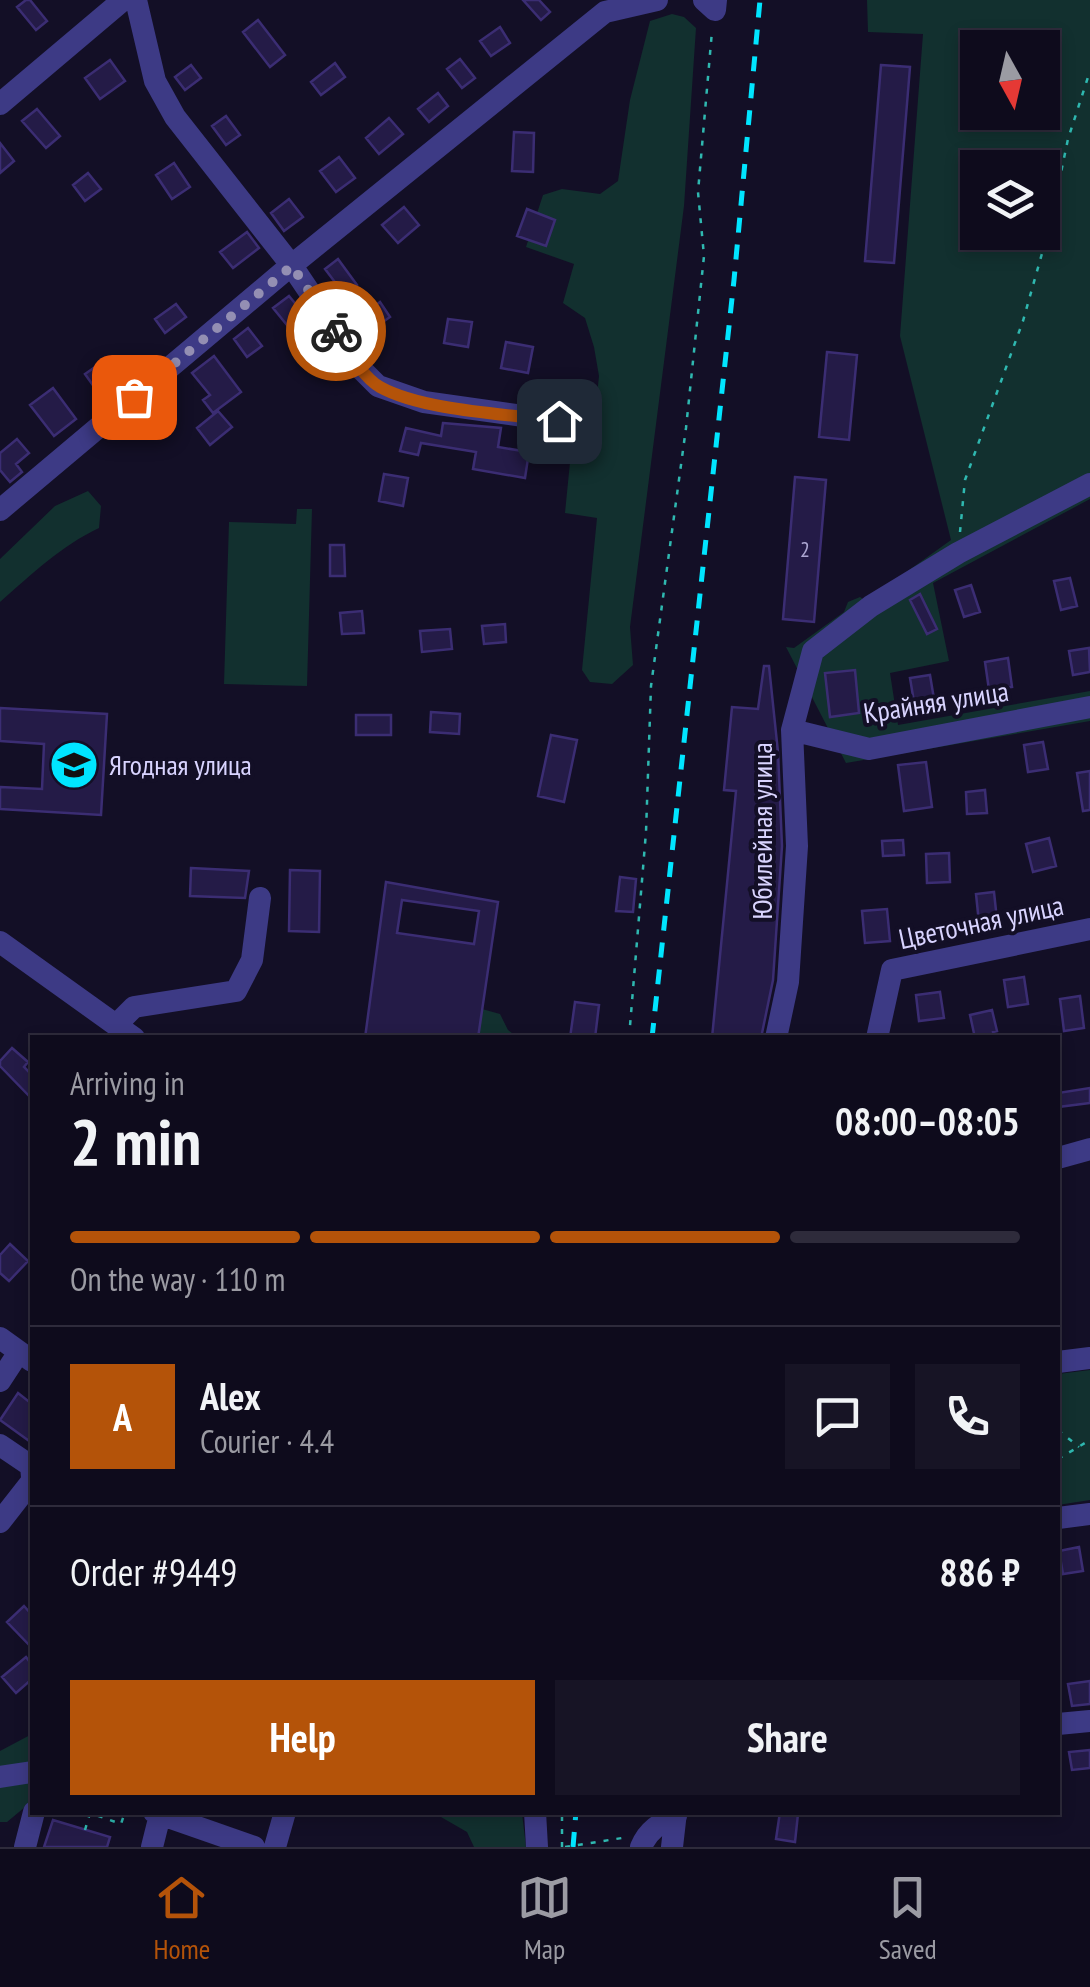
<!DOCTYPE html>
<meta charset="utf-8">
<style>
body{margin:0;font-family:"PT Sans Narrow",sans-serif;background:#171425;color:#f1f3f6;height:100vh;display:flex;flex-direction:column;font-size:38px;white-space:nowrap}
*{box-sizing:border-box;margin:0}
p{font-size:32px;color:#9b9ba3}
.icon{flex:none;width:55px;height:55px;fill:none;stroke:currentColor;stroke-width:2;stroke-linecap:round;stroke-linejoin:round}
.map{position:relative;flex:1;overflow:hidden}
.panel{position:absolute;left:30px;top:1035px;width:1030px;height:780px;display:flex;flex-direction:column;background:#0e0b1c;border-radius:0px;box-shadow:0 5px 15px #0003,0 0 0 2px #2e2b3b}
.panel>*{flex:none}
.needle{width:65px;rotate:172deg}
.tools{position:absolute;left:960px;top:30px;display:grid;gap:20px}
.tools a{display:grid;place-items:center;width:100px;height:100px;border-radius:0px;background:#0e0b1c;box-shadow:0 5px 15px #0003,0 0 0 2px #2e2b3b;font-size:50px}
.pin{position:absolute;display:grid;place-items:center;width:85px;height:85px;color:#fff;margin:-42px;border-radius:20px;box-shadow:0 5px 15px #0006}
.courier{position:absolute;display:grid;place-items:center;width:100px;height:100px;margin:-50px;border:8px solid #b45309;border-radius:50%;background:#fff;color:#222;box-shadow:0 2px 12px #0007}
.overview em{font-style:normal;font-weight:800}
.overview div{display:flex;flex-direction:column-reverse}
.overview{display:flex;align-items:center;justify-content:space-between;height:170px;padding:0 40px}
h1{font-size:65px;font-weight:800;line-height:75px}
.bar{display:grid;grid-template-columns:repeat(4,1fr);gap:15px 10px;align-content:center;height:120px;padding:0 40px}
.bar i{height:12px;border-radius:8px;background:#2e2b3b}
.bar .current{background:#b45309}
.bar p{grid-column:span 4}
.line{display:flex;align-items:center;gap:25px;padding:0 40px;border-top:2px solid #2e2b3b}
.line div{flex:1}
.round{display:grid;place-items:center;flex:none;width:105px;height:105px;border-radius:0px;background:#171425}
.button{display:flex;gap:20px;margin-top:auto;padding:20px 40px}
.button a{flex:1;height:115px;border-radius:0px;background:#b45309;color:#fff;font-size:40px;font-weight:800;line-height:115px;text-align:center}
.button a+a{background:#171425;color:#f1f3f6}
.menu{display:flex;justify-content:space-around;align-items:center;height:140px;border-top:2px solid #2e2b3b;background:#0e0b1c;font-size:28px;color:#9b9ba3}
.menu a{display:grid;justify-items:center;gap:5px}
.menu .current{color:#b45309}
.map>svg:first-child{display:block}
.green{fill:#12302f;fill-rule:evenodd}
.building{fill:#241b47;stroke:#3b2d73;stroke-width:2.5;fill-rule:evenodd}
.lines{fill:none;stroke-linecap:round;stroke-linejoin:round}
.path{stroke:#2fb8b0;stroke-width:2.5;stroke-dasharray:5 8;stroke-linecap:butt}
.minor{stroke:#3d3a85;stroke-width:22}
.rail{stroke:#00e5ff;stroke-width:5;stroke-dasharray:15 12;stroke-linecap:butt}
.done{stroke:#948fb3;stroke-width:10;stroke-dasharray:0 18}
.route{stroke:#b45309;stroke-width:12}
.labels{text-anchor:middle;stroke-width:8;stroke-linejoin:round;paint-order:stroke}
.number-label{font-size:22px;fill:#aca6d1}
.street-label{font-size:28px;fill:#d9d4ff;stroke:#130f26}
.poi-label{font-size:28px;fill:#d9d4ff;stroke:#130f26;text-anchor:start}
</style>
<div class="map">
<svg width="1090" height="1847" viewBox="0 0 1090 1847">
<rect width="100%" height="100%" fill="#130f26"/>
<path class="green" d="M867,0H1090V499L933,583L949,661L890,673L898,725L1090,691V721L846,763L786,647L794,648L844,612L848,602L860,597L866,601L951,540L900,336L923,34L868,32ZM978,48H1042V112H978ZM978,168H1042V232H978Z
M672,14L684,17L696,28L684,206L630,627L633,665L612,684L590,682L582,670L597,518L565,513L573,432L596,404L599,376L594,347L585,318L563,303L574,264L526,247L543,195L562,189L600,194L618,181L630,100L650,21Z
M88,491L101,506L99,528C61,546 32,574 0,602V559L55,506Z
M297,509H312L307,686L224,684L229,522L296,524Z
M482,1009L500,1014L508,1030L517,1037H478Z
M1090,1370V1500L1058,1505V1374Z
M32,1734L31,1802L7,1822H0V1751Z
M434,1813H522L526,1847H474L467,1832Z"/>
<path class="building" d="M26,0H30L47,21L36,30L17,7Z
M523,0H539L550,12L541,20Z
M258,20L285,55L270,67L243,32Z
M500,27L510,43L491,56L480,41Z
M460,59L475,78L462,88L447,69Z
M110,60L125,81L100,99L85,78Z
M335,63L345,77L321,95L311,82Z
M191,65L201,78L185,90L175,77Z
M881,65L910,67L894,263L865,261Z
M438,93L448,106L429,122L418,109Z
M37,109L60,136L46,148L22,121Z
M226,116L240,135L226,145L212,126Z
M389,118L403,134L379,154L366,138Z
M514,132L534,133L533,172L512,171Z
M0,143L14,161L0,173Z
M339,157L355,178L336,192L320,171Z
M174,163L190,187L172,199L156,175Z
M88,173L101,189L85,201L73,185Z
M289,199L303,217L284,231L271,213Z
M404,207L419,225L398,243L382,225Z
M527,209L555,220L546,246L517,236Z
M247,232L259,248L233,268L220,252Z
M338,259L357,285L344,294L325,269Z
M289,296L303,313L287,325L273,308Z
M380,302L390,317L367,333L357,319Z
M176,304L186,317L165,333L155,319Z
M448,319L472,322L468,347L444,343Z
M248,328L262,346L247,357L234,339Z
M506,342L533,347L528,373L501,368Z
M827,352L857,355L849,440L819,437Z
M214,356L241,392L213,413L203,400L210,395L192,373Z
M108,358L120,374L97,391L85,374Z
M53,388L76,419L54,436L30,405Z
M218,411L232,427L210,445L197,428Z
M443,423L501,428L498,447L529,452L525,478L473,469L476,452L421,443L418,455L400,451L406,428L441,436Z
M17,439L29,453L16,464L22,472L10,482L0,470V453Z
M384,474L408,478L403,506L379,501Z
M795,477L826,480L814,622L783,619Z
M330,545H344L345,576H330Z
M1070,578L1077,606L1061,610L1054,581Z
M971,585L980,612L964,617L955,590Z
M920,594L937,629L927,634L910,600Z
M362,611L364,633L342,634L340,613Z
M505,624L506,642L484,644L482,626Z
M450,629L452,649L422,652L420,631Z
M1089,648L1090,672L1073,675L1069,651Z
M1008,658L1012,687L989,690L985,662Z
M764,666H769L778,752L782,846L773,980L761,1038H712L736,791L724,790L732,707L758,709Z
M855,670L859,713L830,717L825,673Z
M930,675L934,699L914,702L910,678Z
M0,708L107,714L101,815L0,809V787L42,789L44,744L0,741Z
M431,712L460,714L459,734L430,732Z
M356,715H391V735H356Z
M551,735L577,740L564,802L538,796Z
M1043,742L1048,769L1028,772L1024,745Z
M926,762L932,807L904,811L898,765Z
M1090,771V810L1083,811L1077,773Z
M985,790L987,813L967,814L966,792Z
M1049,838L1056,866L1033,872L1026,844Z
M903,840L904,855L883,856L882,841Z
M949,853L950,882L927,883L926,854Z
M191,868L249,871L245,898L190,896Z
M290,870L320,871L319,932L289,931Z
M620,877L636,879L633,912L616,911Z
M386,882L498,902L478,1038H365ZM402,900L479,911L474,944L397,933Z
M994,892L997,920L979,923L976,894Z
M887,909L890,941L865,943L862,911Z
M1024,977L1028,1004L1008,1007L1004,980Z
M940,992L944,1018L919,1021L916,995Z
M1080,996L1084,1028L1064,1031L1060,999Z
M575,1002L599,1005L595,1038H570Z
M992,1010L997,1031L993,1032L994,1038H975L970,1015Z
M12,1048L28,1062L24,1067L32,1075V1099L0,1066V1061Z
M1090,1088V1103L1058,1107V1093Z
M10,1244L28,1261L9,1281L0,1273V1255Z
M18,1393L32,1404V1443L0,1420Z
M1079,1547L1083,1571L1063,1574L1059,1551Z
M24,1606L32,1615V1648L7,1622Z
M26,1657L32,1665V1679L16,1693L2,1677Z
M1090,1681V1704L1072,1706L1068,1684Z
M1090,1750V1768L1072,1770L1069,1752Z
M780,1812L798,1814L795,1842L776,1839Z
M53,1820L110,1837L107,1847H44Z"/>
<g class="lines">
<path class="path" d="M960,532L965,480L1023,321L1050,225L1068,139L1090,71
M629,1038L646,832L651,686L686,428L704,256L698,192L712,31
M1058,1430L1079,1447
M1058,1459L1090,1440
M85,1830L90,1813L121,1824L125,1812
M562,1847V1812
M565,1847L622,1838"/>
<path class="minor" d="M136,0L155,81L175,117L292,266L362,370L378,386L424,402L559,421
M704,0L715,10L716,0
M0,104L123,0
M0,510L282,273L605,12L657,0
M792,730L869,749L1090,707
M0,942L134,1038
M117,1024L134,1007L236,991L252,960L260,898
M776,1038L788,982L797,846L792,730L813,651L871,606L958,553L1090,484
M877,1038L892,970L1090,929
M1058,1158L1090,1149
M0,1338L32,1361
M1058,1362L1090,1358
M0,1381L19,1352
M0,1445L31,1466L32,1477
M1058,1518L1090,1514
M0,1522L32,1481
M1058,1724L1090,1721
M0,1777L32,1772
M154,1812L254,1847
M535,1812L537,1847
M25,1847L34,1812
M152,1847L160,1815
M275,1847L285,1812
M641,1847C648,1830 660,1823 676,1816
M672,1847L676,1812"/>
<path class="rail" d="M652,1038L734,280L760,0
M573,1847L576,1812"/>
</g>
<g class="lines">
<path class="done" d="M134,397L292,266L336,331"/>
<path class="route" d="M336,331C348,349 361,376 380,387C423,411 509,414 559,421"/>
</g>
<defs>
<g id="school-disc" transform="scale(2.5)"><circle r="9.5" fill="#00e5ff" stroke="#130f26"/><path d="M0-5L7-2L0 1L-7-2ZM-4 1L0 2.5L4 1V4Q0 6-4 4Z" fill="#111"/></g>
</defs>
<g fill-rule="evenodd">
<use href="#school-disc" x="74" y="765"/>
</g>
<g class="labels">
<g class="number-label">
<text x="805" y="557">2</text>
</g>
<g class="street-label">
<text transform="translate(936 702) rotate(-9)" y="10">Крайняя улица</text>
<text transform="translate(762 831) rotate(-90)" y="10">Юбилейная улица</text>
<text transform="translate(981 922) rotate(-12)" y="10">Цветочная улица</text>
</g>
<g class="poi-label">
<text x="109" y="775">Ягодная улица</text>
</g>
</g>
</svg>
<div class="tools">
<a><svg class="needle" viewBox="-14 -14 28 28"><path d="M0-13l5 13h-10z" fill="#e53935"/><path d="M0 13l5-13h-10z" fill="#9b9ba3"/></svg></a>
<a><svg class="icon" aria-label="layers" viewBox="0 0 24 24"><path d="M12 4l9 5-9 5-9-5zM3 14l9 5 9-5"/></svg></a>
</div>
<div class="pin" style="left:134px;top:397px;background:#ea580c"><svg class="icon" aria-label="bag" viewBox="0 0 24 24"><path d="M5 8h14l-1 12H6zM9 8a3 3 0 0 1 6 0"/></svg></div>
<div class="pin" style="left:559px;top:421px;background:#1f2937"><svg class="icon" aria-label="home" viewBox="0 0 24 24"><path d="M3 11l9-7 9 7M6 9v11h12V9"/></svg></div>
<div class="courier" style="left:336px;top:331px"><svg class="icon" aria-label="bike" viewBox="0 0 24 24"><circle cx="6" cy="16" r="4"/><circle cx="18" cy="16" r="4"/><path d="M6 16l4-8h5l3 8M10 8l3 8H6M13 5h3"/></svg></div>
<section class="panel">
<div class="overview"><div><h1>2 min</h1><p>Arriving in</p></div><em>08:00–08:05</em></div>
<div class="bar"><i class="current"></i><i class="current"></i><i class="current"></i><i></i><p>On the way · 110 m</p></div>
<div class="line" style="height:180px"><b class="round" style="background:#b45309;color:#fff">A</b><div><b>Alex</b><p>Courier · 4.4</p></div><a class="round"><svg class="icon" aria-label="chat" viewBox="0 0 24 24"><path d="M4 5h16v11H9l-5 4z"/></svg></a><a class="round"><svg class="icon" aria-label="phone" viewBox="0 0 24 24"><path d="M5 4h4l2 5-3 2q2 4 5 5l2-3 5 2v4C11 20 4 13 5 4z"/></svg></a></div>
<div class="line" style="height:130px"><div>Order #9449</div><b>886 ₽</b></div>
<div class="button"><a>Help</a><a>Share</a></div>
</section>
</div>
<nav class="menu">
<a class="current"><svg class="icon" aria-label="home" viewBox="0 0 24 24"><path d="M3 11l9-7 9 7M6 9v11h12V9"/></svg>Home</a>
<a><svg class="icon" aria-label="map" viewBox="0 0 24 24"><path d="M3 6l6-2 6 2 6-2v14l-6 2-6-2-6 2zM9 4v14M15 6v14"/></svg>Map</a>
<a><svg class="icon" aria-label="saved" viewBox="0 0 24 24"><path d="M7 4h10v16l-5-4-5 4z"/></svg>Saved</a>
</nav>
